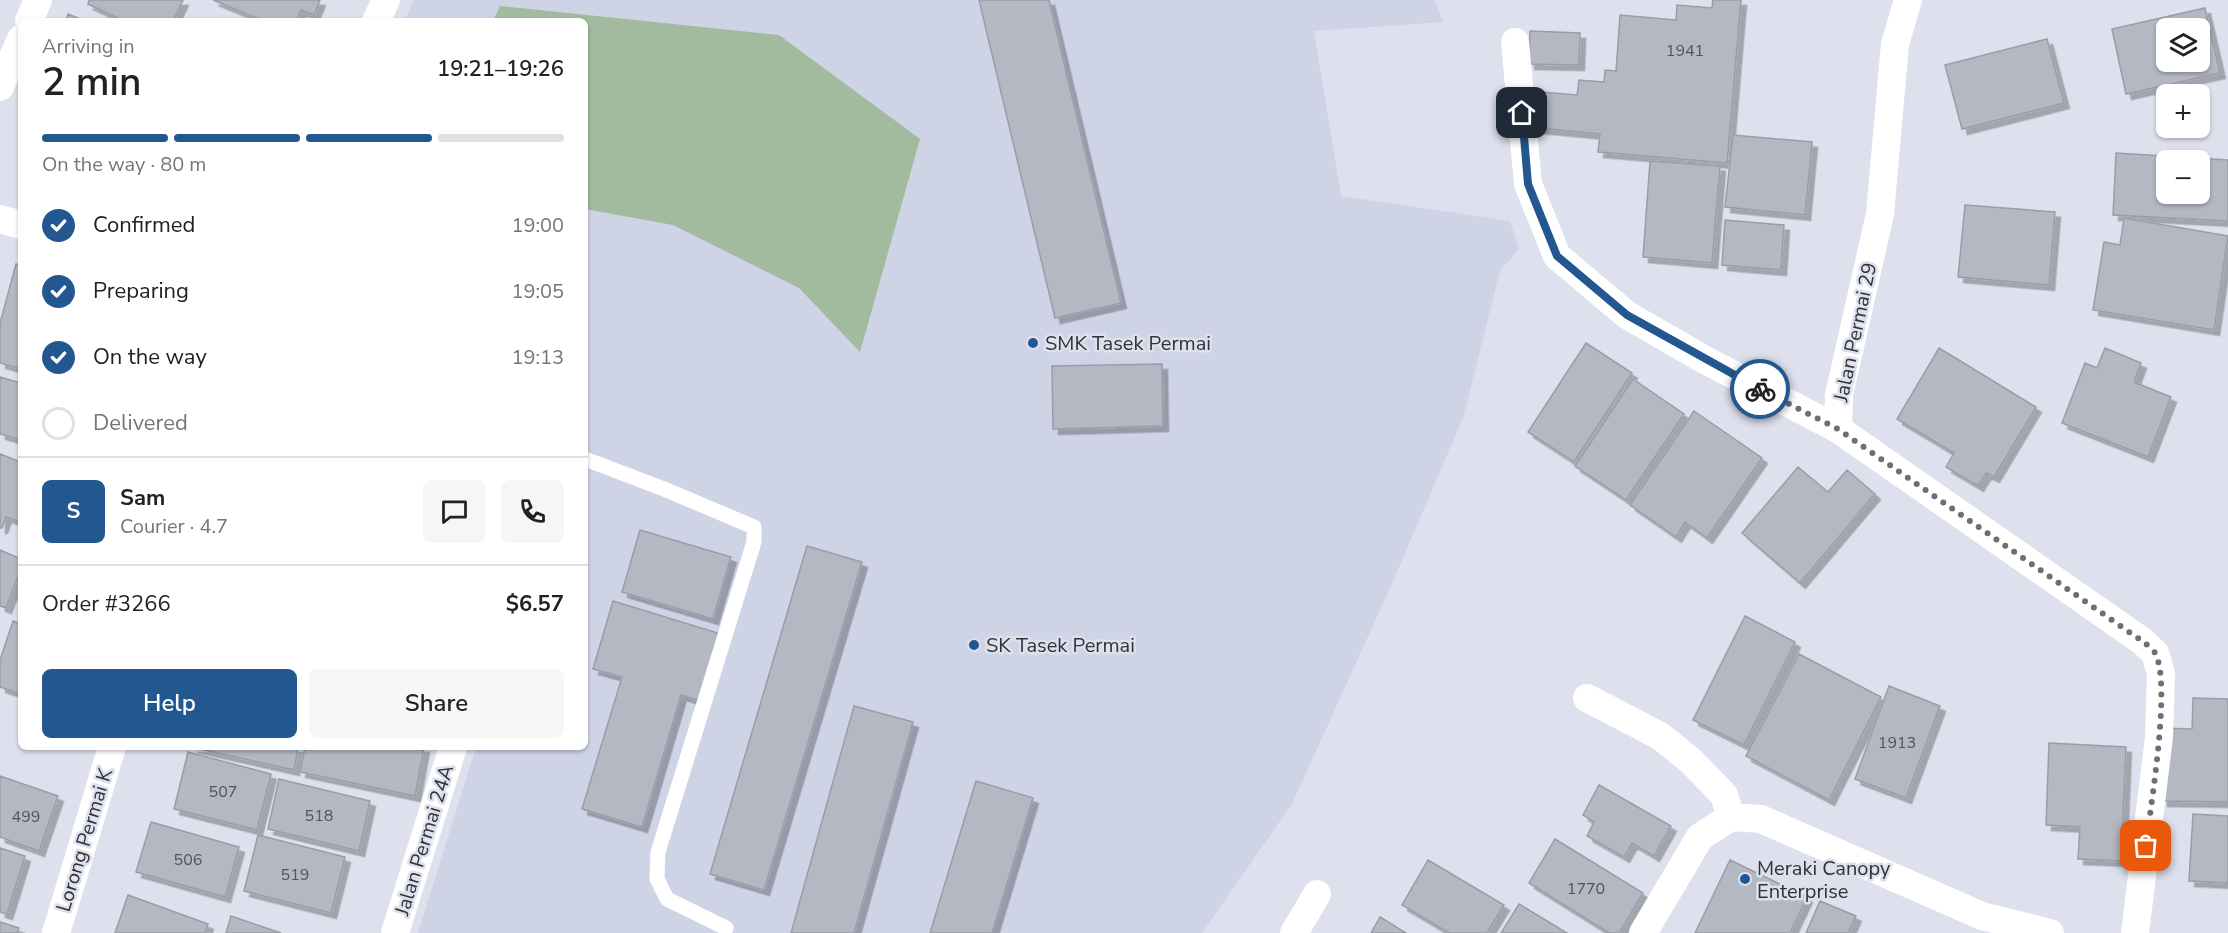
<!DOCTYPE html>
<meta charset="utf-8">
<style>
body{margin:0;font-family:"Nunito Sans",sans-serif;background:#f6f6f6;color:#222;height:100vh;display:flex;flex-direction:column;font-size:22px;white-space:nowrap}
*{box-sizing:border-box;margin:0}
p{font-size:20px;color:#767676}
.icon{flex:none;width:33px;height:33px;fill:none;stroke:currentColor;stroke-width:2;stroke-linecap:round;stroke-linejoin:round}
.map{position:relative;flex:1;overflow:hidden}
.drawer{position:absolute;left:18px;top:18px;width:570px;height:732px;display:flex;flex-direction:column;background:#fff;border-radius:9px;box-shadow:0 2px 4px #0004}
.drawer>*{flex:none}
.controls{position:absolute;left:2156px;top:18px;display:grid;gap:12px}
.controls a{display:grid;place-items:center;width:54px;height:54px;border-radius:9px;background:#fff;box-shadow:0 2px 4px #0004;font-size:30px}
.pin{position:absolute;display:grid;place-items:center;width:51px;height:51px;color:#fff;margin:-26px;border-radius:12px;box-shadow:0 3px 9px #0006}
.courier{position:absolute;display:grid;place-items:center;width:60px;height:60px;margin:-30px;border:4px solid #235790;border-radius:50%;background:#fff;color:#222;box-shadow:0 2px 8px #0007}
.overview em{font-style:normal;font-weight:600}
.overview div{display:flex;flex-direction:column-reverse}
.overview{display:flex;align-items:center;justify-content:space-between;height:102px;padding:0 24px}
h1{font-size:39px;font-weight:600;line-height:45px}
.bar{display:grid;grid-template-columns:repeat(4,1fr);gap:9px 6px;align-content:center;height:72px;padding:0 24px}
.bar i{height:8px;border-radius:4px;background:#e0e0e0}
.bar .current{background:#235790}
.bar p{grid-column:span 4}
.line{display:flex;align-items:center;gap:15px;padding:0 24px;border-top:2px solid #e0e0e0}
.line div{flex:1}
.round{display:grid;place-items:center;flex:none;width:63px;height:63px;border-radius:9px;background:#f6f6f6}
ol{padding:0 24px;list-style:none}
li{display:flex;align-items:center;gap:18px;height:66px}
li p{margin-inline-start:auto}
li .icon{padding:6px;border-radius:50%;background:#235790;color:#fff;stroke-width:4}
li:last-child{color:#767676}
li i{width:33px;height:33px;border:3px solid #e0e0e0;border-radius:50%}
.button{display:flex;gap:12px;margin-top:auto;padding:12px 24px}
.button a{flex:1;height:69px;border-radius:9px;background:#235790;color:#fff;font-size:24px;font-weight:600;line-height:69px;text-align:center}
.button a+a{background:#f6f6f6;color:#222}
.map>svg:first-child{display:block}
.built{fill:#ced3e6}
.green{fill:#a2ba9d}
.building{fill:#b4b8c3;stroke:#9a9da8;stroke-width:1.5;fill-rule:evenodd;filter:url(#shadow)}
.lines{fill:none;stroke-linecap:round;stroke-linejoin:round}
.lane{stroke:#fff;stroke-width:15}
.street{stroke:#fff;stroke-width:28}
.done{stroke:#6d6f76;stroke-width:6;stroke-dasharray:0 10.8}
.route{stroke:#235790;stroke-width:8}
.poi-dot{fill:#235790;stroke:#dee1ed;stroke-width:2}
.labels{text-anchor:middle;stroke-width:5;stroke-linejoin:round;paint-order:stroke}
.number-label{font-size:16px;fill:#515459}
.street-label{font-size:20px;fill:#303236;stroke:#dee1ed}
.poi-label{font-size:20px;fill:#303236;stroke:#dee1ed;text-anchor:start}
</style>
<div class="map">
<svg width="2228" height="933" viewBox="0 0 2228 933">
<defs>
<filter id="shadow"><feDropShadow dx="5.5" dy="5.5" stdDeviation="0" flood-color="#0004"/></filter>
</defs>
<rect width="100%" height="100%" fill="#dee1ed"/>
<path class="built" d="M414,0H1434L1444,22L1314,31L1341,196L1510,221L1519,249L1500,271L1464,415L1390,588L1292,804L1202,933H418L476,747H585V21H404Z"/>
<path class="green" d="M500,6L779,35L920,139L860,352L799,288L673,225L585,209V21H493Z"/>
<path class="building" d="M89,0H183L173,21H124L88,4Z
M213,0H320L314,15L301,10L297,21H264Z
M979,0H1049L1121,303L1055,318Z
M1713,0H1741L1727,163L1598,152L1600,134L1527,127L1530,91L1577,95L1579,80L1604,82L1605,70L1616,71L1620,15L1676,20L1677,5L1712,8Z
M2205,8L2220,73L2126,94L2112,29ZM2166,28H2199V62H2166Z
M68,14L85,21H66Z
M1530,31L1580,33L1579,65L1529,64Z
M2047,39L2064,103L1962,129L1945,65Z
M1733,135L1812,142L1805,215L1725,207Z
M2116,153L2228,160V221L2113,215ZM2166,160H2199V194H2166Z
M1650,161L1720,166L1712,263L1643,257Z
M1965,205L2055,212L2049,285L1958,277Z
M2124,218L2228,236L2214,330L2093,310L2104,242L2120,245Z
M1725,220L1784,225L1781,270L1722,265Z
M16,264L21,266V369L0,363V323Z
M1586,343L1632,373L1574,462L1528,432Z
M1939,348L2036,407L1994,477L1986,473L1978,486L1946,467L1954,453L1897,419Z
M2105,348L2141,363L2134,382L2171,397L2148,457L2062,423L2085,363L2097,368Z
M1162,364L1163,426L1053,429L1052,366Z
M0,377L21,383V440L0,434Z
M1633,379L1684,414L1626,500L1575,466Z
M1694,411L1762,458L1707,538L1685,522L1676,537L1630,505Z
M0,454L21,462V522L6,517L2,528H0Z
M1798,467L1828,492L1847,470L1875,494L1800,583L1742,533Z
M640,530L731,557L713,619L622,592Z
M807,546L862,562L764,890L710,874Z
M0,550L21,559V569L6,608L0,606Z
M613,601L724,635L703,702L681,695L642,827L582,809L622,677L593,669Z
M1745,616L1795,642L1744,745L1693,720Z
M13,621L21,624V694L0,687V660Z
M1799,654L1881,697L1829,800L1746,756Z
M1889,686L1940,706L1906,798L1855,779Z
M2193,698L2228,699V802L2162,801V728L2192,729Z
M854,706L913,722L854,933H791Z
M2049,743L2126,747L2121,861L2078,859L2080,827L2046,825Z
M191,747H298L294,770Z
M305,747H424L415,796L300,772Z
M188,752L271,774L257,830L174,809Z
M0,776L58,796L39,851L0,837Z
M279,779L370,801L359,851L268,829Z
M976,781L1033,798L992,933H930Z
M1599,785L1671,826L1654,856L1632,843L1624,857L1587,836L1594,822L1583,815Z
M2193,814L2228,816V883L2189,881Z
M151,822L239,847L225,897L136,872Z
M258,835L345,857L331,913L244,891Z
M1555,839L1643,893L1619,933H1609L1529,883Z
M0,848L25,856L7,914L0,912Z
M1428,860L1504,905L1487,933H1449L1402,905Z
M1730,860L1807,897L1790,933H1695Z
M128,895L208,924L205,933H115Z
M1820,901L1856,916L1848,933H1806Z
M1519,904L1567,933H1501Z
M231,916L281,933H226Z
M1380,917L1406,933H1371Z
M0,922L19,928L17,933H0Z"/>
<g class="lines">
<path class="lane" d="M585,459L664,489L754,527V542L658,852L657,879L667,899L726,928"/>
<path class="street" d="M1908,0L1895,44L1880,214L1839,395L1838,429L2142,641L2155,653L2161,674L2159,737L2135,933
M29,21L38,0
M376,21L386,0
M1515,42L1528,184L1557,256L1627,315L1705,360L1838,429
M0,87L21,39
M0,219L21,225
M1587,698L1660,736L1691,761L1724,795L1731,817
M1731,817L1761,819L1982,916L2050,933
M56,933L112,747
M395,933L453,747
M1294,933L1317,894
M1643,933L1700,837L1731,817"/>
</g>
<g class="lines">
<path class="done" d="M1760,389L1838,429L2142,641C2146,644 2153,649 2155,653C2172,683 2150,808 2146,846"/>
<path class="route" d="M1522,113L1528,184L1557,256L1627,315L1760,389"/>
</g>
<g class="poi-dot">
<circle cx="1033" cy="343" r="6"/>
<circle cx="974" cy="645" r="6"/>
<circle cx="1745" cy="879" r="6"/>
</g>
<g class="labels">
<g class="number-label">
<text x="1685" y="56">1941</text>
<text x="1897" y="748">1913</text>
<text x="223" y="797">507</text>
<text x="319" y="821">518</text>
<text x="26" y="822">499</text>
<text x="188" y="865">506</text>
<text x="295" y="880">519</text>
<text x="1586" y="894">1770</text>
</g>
<g class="street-label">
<text transform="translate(1855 332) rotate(-78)" y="7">Jalan Permai 29</text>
<text transform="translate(84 840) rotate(-73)" y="7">Lorong Permai K</text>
<text transform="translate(424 840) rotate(-73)" y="7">Jalan Permai 24A</text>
</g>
<g class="poi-label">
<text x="1045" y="350">SMK Tasek Permai</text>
<text x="986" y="652">SK Tasek Permai</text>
<text x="1757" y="875">Meraki Canopy<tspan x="1757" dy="23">Enterprise</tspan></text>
</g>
</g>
</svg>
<div class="controls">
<a><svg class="icon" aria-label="layers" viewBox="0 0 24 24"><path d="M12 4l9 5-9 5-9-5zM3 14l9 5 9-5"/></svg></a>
<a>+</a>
<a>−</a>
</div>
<div class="pin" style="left:2146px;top:846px;background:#ea580c"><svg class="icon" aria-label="bag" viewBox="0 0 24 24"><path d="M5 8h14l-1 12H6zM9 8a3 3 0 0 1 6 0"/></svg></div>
<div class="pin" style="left:1522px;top:113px;background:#1f2937"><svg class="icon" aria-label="home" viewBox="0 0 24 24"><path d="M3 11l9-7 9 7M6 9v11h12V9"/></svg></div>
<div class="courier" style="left:1760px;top:389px"><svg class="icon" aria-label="bike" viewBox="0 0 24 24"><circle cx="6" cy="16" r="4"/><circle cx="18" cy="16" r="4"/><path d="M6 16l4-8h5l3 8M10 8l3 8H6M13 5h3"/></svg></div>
<section class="drawer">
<div class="overview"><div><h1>2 min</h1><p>Arriving in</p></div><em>19:21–19:26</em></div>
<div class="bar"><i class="current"></i><i class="current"></i><i class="current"></i><i></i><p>On the way · 80 m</p></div>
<ol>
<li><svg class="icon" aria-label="check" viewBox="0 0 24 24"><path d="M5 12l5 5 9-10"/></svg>Confirmed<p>19:00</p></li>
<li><svg class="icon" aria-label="check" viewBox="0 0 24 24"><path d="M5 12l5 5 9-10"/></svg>Preparing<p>19:05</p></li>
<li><svg class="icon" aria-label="check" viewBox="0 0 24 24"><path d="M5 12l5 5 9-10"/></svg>On the way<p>19:13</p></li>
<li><i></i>Delivered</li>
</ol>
<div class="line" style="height:108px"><b class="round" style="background:#235790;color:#fff">S</b><div><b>Sam</b><p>Courier · 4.7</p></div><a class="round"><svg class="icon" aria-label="chat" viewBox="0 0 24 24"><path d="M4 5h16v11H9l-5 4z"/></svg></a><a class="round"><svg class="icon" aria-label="phone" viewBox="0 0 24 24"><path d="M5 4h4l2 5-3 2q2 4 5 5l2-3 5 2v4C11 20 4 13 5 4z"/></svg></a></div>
<div class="line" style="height:78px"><div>Order #3266</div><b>$6.57</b></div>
<div class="button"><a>Help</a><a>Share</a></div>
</section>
</div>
